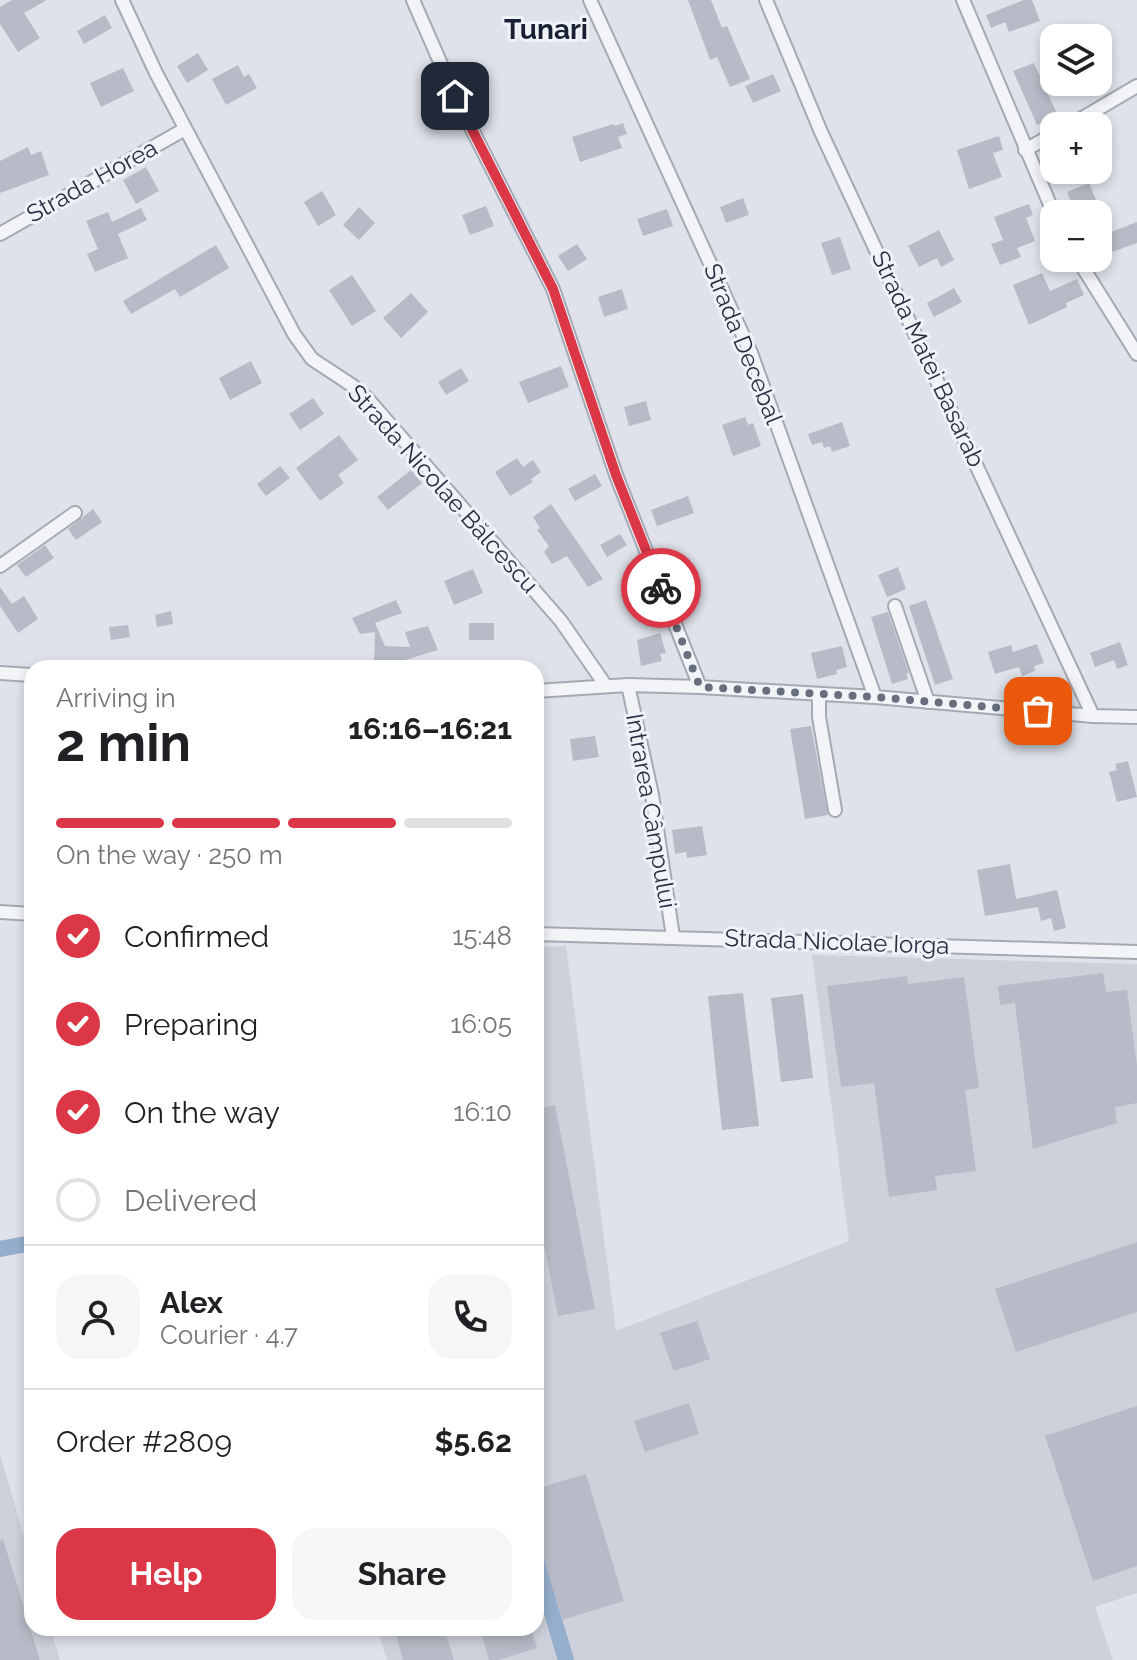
<!DOCTYPE html>
<meta charset="utf-8">
<style>
body{margin:0;font-family:Raleway,sans-serif;background:#f6f6f6;color:#202124;height:100vh;display:flex;flex-direction:column;font-size:30px;white-space:nowrap}
*{box-sizing:border-box;margin:0}
p{font-size:26px;color:#757577}
.icon{flex:none;width:44px;height:44px;fill:none;stroke:currentColor;stroke-width:2;stroke-linecap:round;stroke-linejoin:round}
.map{position:relative;flex:1;overflow:hidden}
.sheet{position:absolute;left:24px;top:660px;width:520px;height:976px;display:flex;flex-direction:column;background:#fff;border-radius:24px;box-shadow:0 4px 12px #0003}
.sheet>*{flex:none}
.tools{position:absolute;left:1040px;top:24px;display:grid;gap:16px}
.tools a{display:grid;place-items:center;width:72px;height:72px;border-radius:16px;background:#fff;box-shadow:0 4px 12px #0003;font-size:40px}
.pin{position:absolute;display:grid;place-items:center;width:68px;height:68px;color:#fff;margin:-34px;border-radius:16px;box-shadow:0 4px 12px #0006}
.courier{position:absolute;display:grid;place-items:center;width:80px;height:80px;margin:-40px;border:6px solid #db3746;border-radius:50%;background:#fff;color:#222;box-shadow:0 2px 10px #0007}
.headline em{font-style:normal;font-weight:700}
.headline div{display:flex;flex-direction:column-reverse}
.headline{display:flex;align-items:center;justify-content:space-between;height:136px;padding:0 32px}
h1{font-size:52px;font-weight:700;line-height:60px}
.bar{display:grid;grid-template-columns:repeat(4,1fr);gap:12px 8px;align-content:center;height:96px;padding:0 32px}
.bar i{height:10px;border-radius:6px;background:#e0e0e0}
.bar .current{background:#db3746}
.bar p{grid-column:span 4}
.line{display:flex;align-items:center;gap:20px;padding:0 32px;border-top:2px solid #e0e0e0}
.line div{flex:1}
.round{display:grid;place-items:center;flex:none;width:84px;height:84px;border-radius:24px;background:#f6f6f6}
ol{padding:0 32px;list-style:none}
li{display:flex;align-items:center;gap:24px;height:88px}
li p{margin-inline-start:auto}
li .icon{padding:8px;border-radius:50%;background:#db3746;color:#fff;stroke-width:4}
li:last-child{color:#757577}
li i{width:44px;height:44px;border:4px solid #e0e0e0;border-radius:50%}
.button{display:flex;gap:16px;margin-top:auto;padding:16px 32px}
.button a{flex:1;height:92px;border-radius:24px;background:#db3746;color:#fff;font-size:32px;font-weight:700;line-height:92px;text-align:center}
.button a+a{background:#f6f6f6;color:#202124}
.map>svg:first-child{display:block}
.built{fill:#cdd1dc}
.lines{fill:none;stroke-linecap:round;stroke-linejoin:round}
.canal{stroke:#96aecd;stroke-width:16}
.building{fill:#b6bbc7}
.street-casing{stroke:#a4a9b4;stroke-width:16}
.street{stroke:#f2f4f8;stroke-width:12}
.done{stroke:#676e7d;stroke-width:8;stroke-dasharray:0 14.4}
.route{stroke:#db3746;stroke-width:10}
.labels{text-anchor:middle;stroke-width:6;stroke-linejoin:round;paint-order:stroke}
.street-label{font-size:24px;fill:#262f42;stroke:#eff2f7}
.quarter-label{font-size:28px;font-weight:bold;fill:#182033;stroke:#eff2f7}
</style>
<div class="map">
<svg width="1137" height="1660" viewBox="0 0 1137 1660">
<rect width="100%" height="100%" fill="#dfe2ea"/>
<path class="built" d="M566,946L616,1331L849,1241L812,955L1137,964V1593L1095,1607L1113,1660H387L377,1628H536V947Z
M0,1454L32,1564V1628H50L60,1660H0Z"/>
<g class="lines">
<path class="canal" d="M0,1249L32,1243
M536,1560L566,1660"/>
</g>
<path class="building" d="M12,0H47L24,13L40,38L18,52L0,24V7Z
M688,0H711L722,28L727,26L750,79L730,87L717,57L710,60Z
M1024,0H1032L1040,21L1009,32L1005,22L991,28L986,15Z
M105,15L112,28L84,44L77,31Z
M198,53L208,70L187,83L177,66Z
M1034,63L1058,116L1037,125L1013,71Z
M238,65L244,77L249,74L257,88L226,105L212,79Z
M123,68L134,91L101,107L90,83Z
M773,74L781,91L753,103L745,86Z
M623,123L627,134L618,137L622,148L580,162L572,137L614,124L615,126Z
M999,136L1003,150L993,153L1002,177L969,189L957,150Z
M28,147L31,155L41,151L49,175L0,193V161Z
M146,167L159,191L136,204L123,180Z
M1089,183L1098,205L1076,214L1067,192Z
M322,191L336,215L318,226L304,202Z
M743,198L749,215L726,223L720,207Z
M1029,204L1033,215L1026,218L1035,241L1017,248L1021,257L1000,265L991,244L1003,240L994,217Z
M486,206L494,226L470,235L462,215Z
M359,207L375,223L359,240L343,225Z
M141,208L147,220L118,234L128,258L95,272L87,254L98,249L86,221L108,212L112,222Z
M667,209L673,226L643,236L637,219Z
M1137,222V243L1112,252L1106,234Z
M939,230L954,260L941,267L937,258L919,267L908,246Z
M840,237L851,269L832,275L821,243Z
M577,244L587,259L568,271L558,256Z
M216,245L229,268L180,297L175,289L131,314L123,301Z
M1042,273L1050,291L1077,279L1084,295L1066,303L1067,307L1029,325L1013,285Z
M352,275L376,311L352,326L329,290Z
M954,288L962,302L934,317L927,303Z
M622,289L628,309L604,317L598,297Z
M411,293L428,312L401,338L383,318Z
M251,361L262,383L230,400L219,378Z
M561,366L569,387L528,403L519,382Z
M461,368L469,381L446,395L438,382Z
M313,398L324,414L300,430L289,414Z
M646,401L651,420L629,426L624,407Z
M745,417L748,425L753,423L761,446L733,456L722,425Z
M842,422L850,446L832,452L830,446L824,448L822,442L812,445L808,434Z
M339,435L358,460L338,475L344,483L320,501L296,468Z
M517,458L523,467L533,460L541,472L531,479L533,482L510,496L495,472Z
M280,466L290,478L266,496L257,484Z
M411,470L422,483L388,510L377,497Z
M595,474L602,486L575,501L568,489Z
M688,496L694,513L657,526L651,510Z
M551,504L603,579L588,587L567,556L552,564L544,552L549,546L537,530L540,528L533,517Z
M93,509L102,522L76,540L68,529Z
M620,534L627,545L607,557L600,545Z
M45,545L54,558L26,577L17,565Z
M898,567L906,589L887,597L878,575Z
M473,569L483,593L454,605L444,581Z
M0,587L12,604L24,596L38,619L18,633L0,606Z
M396,600L402,613L375,623L385,646L410,647L405,632L428,626L438,650L398,662V666L374,665L375,632L360,634L352,618Z
M926,600L953,679L935,685L909,606Z
M171,611L173,624L157,627L155,615Z
M888,612L909,673L906,674L908,679L892,684L871,617Z
M469,623H494V640H469Z
M128,625L130,637L111,640L109,627Z
M660,633L666,653L660,654L662,661L641,666L637,640Z
M1120,642L1128,665L1117,669L1114,660L1095,667L1090,653Z
M1037,644L1044,663L1034,666L1035,671L1022,676L1019,667L995,674L988,652L1011,645L1013,652Z
M842,646L847,667L836,670L837,674L817,679L811,653Z
M811,726L828,815L805,819L790,729Z
M595,736L599,757L573,761L570,739Z
M1128,761L1137,797L1117,802L1109,772L1117,770L1115,764Z
M702,826L707,855L687,858L686,852L675,854L672,830Z
M1010,864L1016,899L1057,890L1066,928L1054,931L1051,918L1041,921L1038,907L985,916L977,870Z
M1103,973L1106,992L1127,990L1137,1065V1103L1115,1107L1117,1123L1033,1149L1015,1003L1000,1005L998,986Z
M907,976L908,984L964,977L979,1088L965,1090L976,1171L935,1176L937,1190L889,1197L874,1083L841,1087L827,986Z
M743,993L759,1126L722,1130L708,996Z
M803,994L813,1078L781,1082L771,998Z
M555,1105L595,1309L558,1316L536,1203V1109Z
M1137,1242V1312L1016,1352L995,1289Z
M697,1321L710,1359L674,1371L660,1333Z
M689,1403L699,1434L645,1452L634,1421Z
M1137,1406V1566L1093,1581L1045,1436Z
M586,1474L624,1601L562,1620L536,1531V1489Z
M3,1539L40,1660H0V1540Z
M394,1628H444L454,1660H403Z
M480,1628H531L537,1648L498,1660H489Z"/>
<g class="lines">
<g class="street-casing">
<path id="street" d="M122,0L156,73L294,334L312,359L353,386L367,398L561,621L606,686
M413,0L455,96L553,289L616,475L700,687
M590,0L751,353L875,697
M766,0L821,132L1093,716
M963,0L1054,214
M1069,126L1137,86
M1025,150L1054,134
M0,234L185,129
M1077,258L1137,354
M0,566L75,513
M895,606L928,702
M0,673L32,675
M628,685L652,795L673,937
M536,691L628,685L700,687L875,697L1093,716L1137,717
M819,694V717L835,810
M0,912L32,914
M536,934L1137,952"/>
</g>
<use href="#street" class="street"/>
</g>
<g class="lines">
<path class="done" d="M661,588L700,687L875,697L1038,711"/>
<path class="route" d="M455,96L553,289L616,475L661,588"/>
</g>
<g class="labels">
<g class="street-label">
<text transform="translate(92 181) rotate(-29)" y="8">Strada Horea</text>
<text transform="translate(743 344) rotate(68)" y="8">Strada Decebal</text>
<text transform="translate(928 359) rotate(65)" y="8">Strada Matei Basarab</text>
<text transform="translate(443 489) rotate(48)" y="8">Strada Nicolae Bălcescu</text>
<text transform="translate(651 811) rotate(80)" y="8">Intrarea Câmpului</text>
<text transform="translate(837 942) rotate(2)" y="8">Strada Nicolae Iorga</text>
</g>
<g class="quarter-label">
<text x="546" y="39">Tunari</text>
</g>
</g>
</svg>
<div class="tools">
<a><svg class="icon" aria-label="layers" viewBox="0 0 24 24"><path d="M12 4l9 5-9 5-9-5zM3 14l9 5 9-5"/></svg></a>
<a>+</a>
<a>−</a>
</div>
<div class="pin" style="left:1038px;top:711px;background:#ea580c"><svg class="icon" aria-label="bag" viewBox="0 0 24 24"><path d="M5 8h14l-1 12H6zM9 8a3 3 0 0 1 6 0"/></svg></div>
<div class="pin" style="left:455px;top:96px;background:#1f2937"><svg class="icon" aria-label="home" viewBox="0 0 24 24"><path d="M3 11l9-7 9 7M6 9v11h12V9"/></svg></div>
<div class="courier" style="left:661px;top:588px"><svg class="icon" aria-label="bike" viewBox="0 0 24 24"><circle cx="6" cy="16" r="4"/><circle cx="18" cy="16" r="4"/><path d="M6 16l4-8h5l3 8M10 8l3 8H6M13 5h3"/></svg></div>
<section class="sheet">
<div class="headline"><div><h1>2 min</h1><p>Arriving in</p></div><em>16:16–16:21</em></div>
<div class="bar"><i class="current"></i><i class="current"></i><i class="current"></i><i></i><p>On the way · 250 m</p></div>
<ol>
<li><svg class="icon" aria-label="check" viewBox="0 0 24 24"><path d="M5 12l5 5 9-10"/></svg>Confirmed<p>15:48</p></li>
<li><svg class="icon" aria-label="check" viewBox="0 0 24 24"><path d="M5 12l5 5 9-10"/></svg>Preparing<p>16:05</p></li>
<li><svg class="icon" aria-label="check" viewBox="0 0 24 24"><path d="M5 12l5 5 9-10"/></svg>On the way<p>16:10</p></li>
<li><i></i>Delivered</li>
</ol>
<div class="line" style="height:144px"><a class="round"><svg class="icon" aria-label="person" viewBox="0 0 24 24"><circle cx="12" cy="8" r="4"/><path d="M4 21q1-7 8-7t8 7"/></svg></a><div><b>Alex</b><p>Courier · 4.7</p></div><a class="round"><svg class="icon" aria-label="phone" viewBox="0 0 24 24"><path d="M5 4h4l2 5-3 2q2 4 5 5l2-3 5 2v4C11 20 4 13 5 4z"/></svg></a></div>
<div class="line" style="height:104px"><div>Order #2809</div><b>$5.62</b></div>
<div class="button"><a>Help</a><a>Share</a></div>
</section>
</div>
